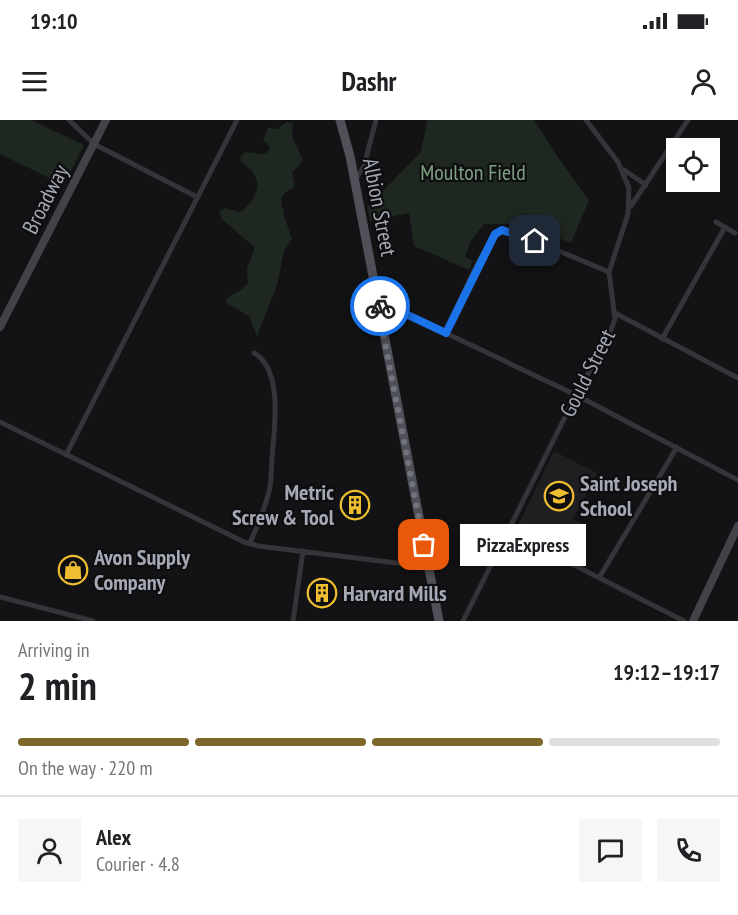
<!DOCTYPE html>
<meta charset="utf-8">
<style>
body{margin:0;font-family:"PT Sans Narrow",sans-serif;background:#f6f6f6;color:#202124;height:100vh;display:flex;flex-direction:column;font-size:22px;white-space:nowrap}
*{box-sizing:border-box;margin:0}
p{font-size:20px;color:#757577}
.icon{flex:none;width:33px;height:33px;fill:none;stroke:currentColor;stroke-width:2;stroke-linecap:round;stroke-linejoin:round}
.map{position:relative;height:501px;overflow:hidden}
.sheet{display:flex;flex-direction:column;background:#fff;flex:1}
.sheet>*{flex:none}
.controls{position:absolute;left:666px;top:18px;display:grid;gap:12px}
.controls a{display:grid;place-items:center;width:54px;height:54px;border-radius:0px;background:#fff;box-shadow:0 3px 9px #0003;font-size:30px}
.pin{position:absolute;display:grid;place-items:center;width:51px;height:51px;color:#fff;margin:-26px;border-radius:12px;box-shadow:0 3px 9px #0006}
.courier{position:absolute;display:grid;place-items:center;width:60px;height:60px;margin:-30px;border:4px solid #1a73e8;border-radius:50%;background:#fff;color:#222;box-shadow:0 2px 8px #0007}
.bubble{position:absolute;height:42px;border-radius:0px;background:#fff;box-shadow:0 3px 9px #0003;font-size:20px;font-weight:800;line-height:42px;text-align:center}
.overview em{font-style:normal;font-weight:800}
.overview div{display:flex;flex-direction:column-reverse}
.overview{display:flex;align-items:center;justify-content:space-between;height:102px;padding:0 18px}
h1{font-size:39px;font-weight:800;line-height:45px}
.bar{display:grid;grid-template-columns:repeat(4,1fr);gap:9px 6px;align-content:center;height:72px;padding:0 18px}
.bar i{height:8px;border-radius:4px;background:#e0e0e0}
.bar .current{background:#7d6829}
.bar p{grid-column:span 4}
.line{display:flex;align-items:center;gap:15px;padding:0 18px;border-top:2px solid #e0e0e0}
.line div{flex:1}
.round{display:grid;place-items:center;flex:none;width:63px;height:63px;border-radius:0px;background:#f6f6f6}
.status{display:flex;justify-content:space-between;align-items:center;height:42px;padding:0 30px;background:#fff;direction:ltr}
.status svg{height:16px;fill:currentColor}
header{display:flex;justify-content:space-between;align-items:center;height:78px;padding:0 18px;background:#fff;font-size:27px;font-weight:800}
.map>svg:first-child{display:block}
.built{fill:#1f1f22}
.green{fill:#1f2721}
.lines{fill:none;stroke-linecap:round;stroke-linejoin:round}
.street{stroke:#343439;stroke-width:5}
.secondary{stroke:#424349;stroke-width:8}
.primary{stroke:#505158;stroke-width:9}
.done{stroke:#72747d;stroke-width:6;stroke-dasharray:0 10.8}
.route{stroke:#1a73e8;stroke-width:8}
.labels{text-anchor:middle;stroke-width:4.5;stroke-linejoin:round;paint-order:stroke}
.park-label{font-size:22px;fill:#7ca081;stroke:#0e0e10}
.street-label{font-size:22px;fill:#a5a8b5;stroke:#0e0e10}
.poi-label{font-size:22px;font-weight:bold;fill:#a5a8b5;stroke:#0e0e10;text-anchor:start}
</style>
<div class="status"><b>19:10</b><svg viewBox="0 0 49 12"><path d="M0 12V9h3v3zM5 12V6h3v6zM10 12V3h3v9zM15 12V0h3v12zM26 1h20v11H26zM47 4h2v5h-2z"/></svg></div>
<header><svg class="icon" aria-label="menu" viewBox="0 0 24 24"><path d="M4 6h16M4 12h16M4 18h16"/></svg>Dashr<svg class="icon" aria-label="person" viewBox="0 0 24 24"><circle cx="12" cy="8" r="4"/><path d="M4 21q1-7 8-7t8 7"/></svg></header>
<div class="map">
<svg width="738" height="501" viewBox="0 0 738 501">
<rect width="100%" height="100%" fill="#131315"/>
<path class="built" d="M554,331L597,353L573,399L588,407L572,439L517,408Z"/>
<path class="green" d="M0,0H31L84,25L64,65L0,34Z
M427,0H534L557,36L589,80L571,123L534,108L537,99L524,94L515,104H484L471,121L465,137L473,141L469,150L414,126L409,93L370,101L367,87L421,32Z
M287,2L293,3L292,16L303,40L292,53L295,67L287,71L281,78L284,96L292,119L284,131L277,165L257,216L249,196L225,182C231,172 243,172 248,163L247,149L254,130L253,126L222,99L219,92L225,88L240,92C253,84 264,65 252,51C247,46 242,45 240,37L245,32L264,34L268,32L270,27L263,20L268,8L277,9Z
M525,401L542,410L539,417L522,408Z"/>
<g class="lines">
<path class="street" d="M69,0L94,24L197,77
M624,50L646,65
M355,60L364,46L376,0
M631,86L688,0
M716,102L735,113
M379,186L391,187L576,275L738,360
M615,193L738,258
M446,213C456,191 484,120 502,110L514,112L609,152
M662,219L725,107
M0,302L244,422L258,426L413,445L428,444
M66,335L237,0
M507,411L684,501
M250,423C256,408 264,392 268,375C272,364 271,350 272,338C274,310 284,250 254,233
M599,458L677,327
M0,477L93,501
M293,501L303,431
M463,501L576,275L608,218L615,199L609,152L628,94L629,68L618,42L586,0"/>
<path class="secondary" d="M0,207L106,0
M693,501L738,406"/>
<path class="primary" d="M340,0L350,36L439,501"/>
</g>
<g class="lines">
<path class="done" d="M380,186H378L424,425"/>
<path class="route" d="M380,186L391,187L446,213L495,114L502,110L535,121"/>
</g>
<defs>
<g id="school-ring" transform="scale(1.5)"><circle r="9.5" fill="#0e0e10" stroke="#efbe30" stroke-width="1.5"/><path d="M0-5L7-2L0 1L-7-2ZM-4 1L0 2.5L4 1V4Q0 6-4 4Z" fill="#efbe30"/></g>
<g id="building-ring" transform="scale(1.5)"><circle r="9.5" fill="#0e0e10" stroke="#efbe30" stroke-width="1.5"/><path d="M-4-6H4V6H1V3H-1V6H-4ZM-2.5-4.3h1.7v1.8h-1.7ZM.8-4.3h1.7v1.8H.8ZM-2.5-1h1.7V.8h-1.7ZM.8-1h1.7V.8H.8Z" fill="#efbe30"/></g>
<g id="shop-ring" transform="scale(1.5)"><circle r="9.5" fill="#0e0e10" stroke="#efbe30" stroke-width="1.5"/><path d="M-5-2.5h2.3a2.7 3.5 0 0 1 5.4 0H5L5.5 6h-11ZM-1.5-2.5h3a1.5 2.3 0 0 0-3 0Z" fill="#efbe30"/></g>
</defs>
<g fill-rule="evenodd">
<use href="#school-ring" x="559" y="376"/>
<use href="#building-ring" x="355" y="385"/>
<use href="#shop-ring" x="73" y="450"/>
<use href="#building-ring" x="322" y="473"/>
</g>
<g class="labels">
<g class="park-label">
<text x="473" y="60">Moulton Field</text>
</g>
<g class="street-label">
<text transform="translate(45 79) rotate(-63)" y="8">Broadway</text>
<text transform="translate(380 87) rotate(79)" y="8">Albion Street</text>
<text transform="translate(587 253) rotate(-63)" y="8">Gould Street</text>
</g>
<g class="poi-label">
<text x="580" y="371">Saint Joseph<tspan x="580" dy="25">School</tspan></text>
<text x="334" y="380" text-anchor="end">Metric<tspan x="334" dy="25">Screw &amp; Tool</tspan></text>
<text x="94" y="445">Avon Supply<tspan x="94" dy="25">Company</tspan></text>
<text x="343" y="481">Harvard Mills</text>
</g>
</g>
</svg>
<div class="controls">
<a><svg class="icon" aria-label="locate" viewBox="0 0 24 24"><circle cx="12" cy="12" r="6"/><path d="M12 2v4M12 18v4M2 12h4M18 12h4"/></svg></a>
</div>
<div class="pin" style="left:424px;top:425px;background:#ea580c"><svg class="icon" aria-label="bag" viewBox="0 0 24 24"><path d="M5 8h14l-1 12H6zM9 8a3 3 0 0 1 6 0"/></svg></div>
<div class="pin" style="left:535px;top:121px;background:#1f2937"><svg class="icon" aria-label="home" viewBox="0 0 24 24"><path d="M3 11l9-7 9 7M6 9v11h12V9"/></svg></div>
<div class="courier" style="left:380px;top:186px"><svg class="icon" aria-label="bike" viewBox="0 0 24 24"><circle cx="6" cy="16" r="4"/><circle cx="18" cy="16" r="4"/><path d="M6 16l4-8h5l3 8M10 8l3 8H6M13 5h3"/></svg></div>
<div class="bubble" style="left:460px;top:404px;width:126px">PizzaExpress</div>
</div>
<section class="sheet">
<div class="overview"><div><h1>2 min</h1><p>Arriving in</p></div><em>19:12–19:17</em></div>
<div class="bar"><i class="current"></i><i class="current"></i><i class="current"></i><i></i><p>On the way · 220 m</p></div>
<div class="line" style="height:108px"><a class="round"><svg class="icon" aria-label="person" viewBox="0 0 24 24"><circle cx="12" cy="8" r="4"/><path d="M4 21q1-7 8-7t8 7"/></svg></a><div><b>Alex</b><p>Courier · 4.8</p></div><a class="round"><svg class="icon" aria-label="chat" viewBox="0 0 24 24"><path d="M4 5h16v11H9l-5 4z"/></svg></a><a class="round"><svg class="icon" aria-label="phone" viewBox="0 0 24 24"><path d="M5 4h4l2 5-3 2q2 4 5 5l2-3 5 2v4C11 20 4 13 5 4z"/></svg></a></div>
</section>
